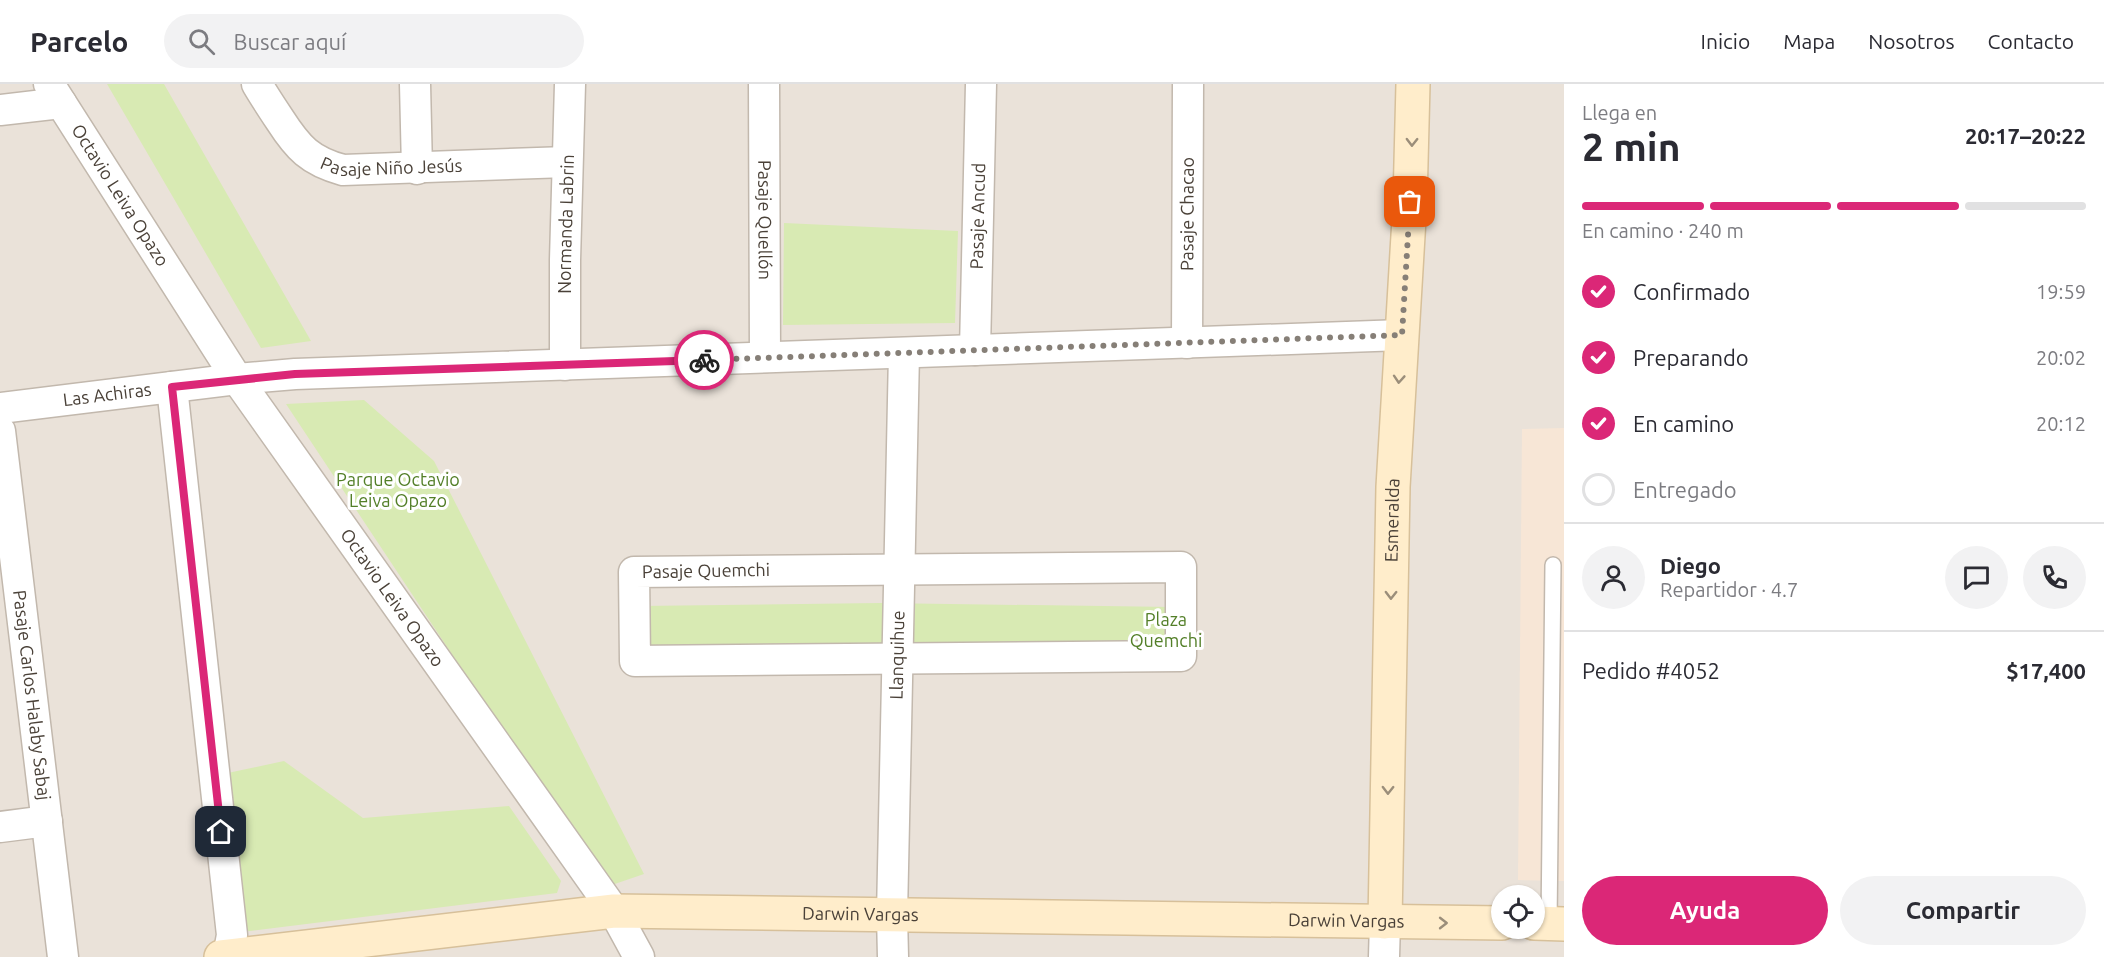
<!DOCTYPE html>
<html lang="es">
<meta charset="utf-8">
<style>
body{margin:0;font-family:Ubuntu,sans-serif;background:#f2f2f3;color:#2b2b33;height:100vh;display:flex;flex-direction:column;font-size:22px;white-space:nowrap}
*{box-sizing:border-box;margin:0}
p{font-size:20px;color:#7c7c81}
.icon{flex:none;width:33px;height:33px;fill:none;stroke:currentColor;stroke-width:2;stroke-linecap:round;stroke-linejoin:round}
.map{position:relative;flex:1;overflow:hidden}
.side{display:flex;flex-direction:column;background:#fff;width:540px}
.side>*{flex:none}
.tools{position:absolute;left:1491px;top:801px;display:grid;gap:12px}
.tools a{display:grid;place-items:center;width:54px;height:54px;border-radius:50%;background:#fff;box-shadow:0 2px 4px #0004;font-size:30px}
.pin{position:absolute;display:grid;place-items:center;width:51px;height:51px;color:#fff;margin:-26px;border-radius:12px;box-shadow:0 3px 9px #0006}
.courier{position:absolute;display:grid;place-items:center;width:60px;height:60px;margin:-30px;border:4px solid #db2777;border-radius:50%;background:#fff;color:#222;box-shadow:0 2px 8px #0007}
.summary em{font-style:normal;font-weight:600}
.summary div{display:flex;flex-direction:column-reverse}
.summary{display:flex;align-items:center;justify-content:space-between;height:102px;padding:0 18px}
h1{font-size:39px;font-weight:600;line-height:45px}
.bar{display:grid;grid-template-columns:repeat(4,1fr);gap:9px 6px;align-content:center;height:72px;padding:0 18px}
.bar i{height:8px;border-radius:4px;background:#e1e1e2}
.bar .active{background:#db2777}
.bar p{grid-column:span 4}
.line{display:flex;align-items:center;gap:15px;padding:0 18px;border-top:2px solid #e1e1e2}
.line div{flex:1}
.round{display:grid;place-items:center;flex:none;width:63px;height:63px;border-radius:32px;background:#f2f2f3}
ol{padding:0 18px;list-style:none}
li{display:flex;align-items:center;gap:18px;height:66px}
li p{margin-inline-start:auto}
li .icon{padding:6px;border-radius:50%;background:#db2777;color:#fff;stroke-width:4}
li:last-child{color:#7c7c81}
li i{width:33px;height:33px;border:3px solid #e1e1e2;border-radius:50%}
.action{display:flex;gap:12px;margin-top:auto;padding:12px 18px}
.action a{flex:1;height:69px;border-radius:36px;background:#db2777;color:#fff;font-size:24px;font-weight:600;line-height:69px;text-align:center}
.action a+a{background:#f2f2f3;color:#2b2b33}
header{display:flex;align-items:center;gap:36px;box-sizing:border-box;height:84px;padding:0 30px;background:#fff;border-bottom:2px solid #e1e1e2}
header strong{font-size:28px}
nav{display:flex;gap:33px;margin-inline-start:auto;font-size:21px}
.search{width:420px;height:54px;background:#f2f2f3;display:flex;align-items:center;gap:15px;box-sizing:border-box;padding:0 21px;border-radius:33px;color:#7c7c81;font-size:22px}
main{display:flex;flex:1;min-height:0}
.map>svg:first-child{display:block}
.residential{fill:#eae2d9;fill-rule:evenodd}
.commercial{fill:#f7e6d6}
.green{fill:#d8eab3}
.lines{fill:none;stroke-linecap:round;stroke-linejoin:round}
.lane-casing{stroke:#c2b8ad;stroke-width:18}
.street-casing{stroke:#c2b8ad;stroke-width:33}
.secondary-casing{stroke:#d7c09a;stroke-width:36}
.lane{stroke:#fff;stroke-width:15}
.street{stroke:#fff;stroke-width:30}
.secondary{stroke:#ffedcb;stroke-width:33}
.oneway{stroke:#9b8e7a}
.done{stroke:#867f77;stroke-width:6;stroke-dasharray:0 10.8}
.route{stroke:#db2777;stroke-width:8}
.labels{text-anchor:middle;stroke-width:6;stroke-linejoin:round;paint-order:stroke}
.street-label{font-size:18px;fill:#4a4138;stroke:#fff}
.park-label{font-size:18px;fill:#537f28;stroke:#fff}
</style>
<header>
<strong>Parcelo</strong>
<div class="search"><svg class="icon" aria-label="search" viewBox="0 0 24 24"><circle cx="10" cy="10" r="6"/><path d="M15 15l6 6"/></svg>Buscar aquí</div>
<nav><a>Inicio</a><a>Mapa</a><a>Nosotros</a><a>Contacto</a></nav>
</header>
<main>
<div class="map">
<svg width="1564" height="873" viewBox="0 0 1564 873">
<rect width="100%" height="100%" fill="#f6f1eb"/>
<path class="residential" d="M0,0H1564V873H0ZM1502,812H1534V844H1502Z"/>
<path class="commercial" d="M1564,344V797L1518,796L1522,345Z"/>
<path class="green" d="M107,0H164L311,257L261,264Z
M784,139L958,147L955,239L783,241Z
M364,316L434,377L644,790L606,803L286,320Z
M881,519L1173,523L1186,563L926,565L642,562L639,522Z
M284,677L363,734L509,722L561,797L557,809L242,848L223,690Z"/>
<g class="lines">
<g class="lane-casing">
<path id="lane" d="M1549,840L1553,481"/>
</g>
<g class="street-casing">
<g id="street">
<path id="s1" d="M49,0L237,295L614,827L639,873"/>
<path id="s2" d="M257,0C264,12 272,24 280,36C298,64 310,77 343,86L567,78"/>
<path d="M415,0L417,85"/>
<path id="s3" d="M764,0L765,273"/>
<path d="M0,26L61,19"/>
<path id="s4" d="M1187,259L1188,0"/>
<path id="s5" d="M975,266L981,0"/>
<path id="s6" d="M565,281V176L570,0"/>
<path d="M172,303L232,851L228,873"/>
<path id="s7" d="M0,324L237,295L295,290L1402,251"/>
<path id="s8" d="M0,347L63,873"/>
<path d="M1181,483V572L635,577L634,488Z"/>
<path d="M0,743L47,737"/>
<path id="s9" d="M893,873L892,831L904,269"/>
<path d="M1384,873L1385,838"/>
</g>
</g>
<g class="secondary-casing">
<g id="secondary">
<path id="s10" d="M1385,838L1393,403L1410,118L1413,0"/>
<path d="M1534,839L1564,840"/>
<path id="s11" d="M221,873L614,827L1502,839"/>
</g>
</g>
<use href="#lane" class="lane"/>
<use href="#street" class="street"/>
<use href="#secondary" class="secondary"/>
</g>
<defs><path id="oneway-chevron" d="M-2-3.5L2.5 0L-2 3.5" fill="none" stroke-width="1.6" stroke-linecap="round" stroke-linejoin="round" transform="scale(1.5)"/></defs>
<g class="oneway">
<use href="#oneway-chevron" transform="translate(1412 58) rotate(91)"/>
<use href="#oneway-chevron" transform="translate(1399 295) rotate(94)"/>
<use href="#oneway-chevron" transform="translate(1391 511) rotate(91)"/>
<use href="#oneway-chevron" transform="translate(1388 706) rotate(91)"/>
<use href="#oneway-chevron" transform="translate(1443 839)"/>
</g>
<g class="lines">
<path class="done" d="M704,276L1402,251L1410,118"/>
<path class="route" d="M221,748L172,303L295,290L704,276"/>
</g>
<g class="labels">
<g class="street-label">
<text dy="6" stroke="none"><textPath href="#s2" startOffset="174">Pasaje Niño Jesús</textPath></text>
<text dy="6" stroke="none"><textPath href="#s1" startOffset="132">Octavio Leiva Opazo</textPath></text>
<text dy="6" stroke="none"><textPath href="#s4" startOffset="129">Pasaje Chacao</textPath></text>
<text dy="6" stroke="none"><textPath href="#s5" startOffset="134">Pasaje Ancud</textPath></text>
<text dy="6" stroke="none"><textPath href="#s3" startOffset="136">Pasaje Quellón</textPath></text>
<text dy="6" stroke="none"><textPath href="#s6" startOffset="141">Normanda Labrin</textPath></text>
<text dy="6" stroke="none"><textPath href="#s7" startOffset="108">Las Achiras</textPath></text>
<text dy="6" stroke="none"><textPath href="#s10" startOffset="402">Esmeralda</textPath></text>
<text transform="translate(706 487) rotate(-1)" y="6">Pasaje Quemchi</text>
<text dy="6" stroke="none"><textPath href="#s1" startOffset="618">Octavio Leiva Opazo</textPath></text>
<text dy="6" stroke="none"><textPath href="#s9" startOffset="302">Llanquihue</textPath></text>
<text dy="6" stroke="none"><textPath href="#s8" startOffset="266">Pasaje Carlos Halaby Sabaj</textPath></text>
<text dy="6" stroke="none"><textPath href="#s11" startOffset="642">Darwin Vargas</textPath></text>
<text dy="6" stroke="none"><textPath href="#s11" startOffset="1128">Darwin Vargas</textPath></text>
</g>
<g class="park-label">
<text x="398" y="402">Parque Octavio<tspan x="398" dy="21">Leiva Opazo</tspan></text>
<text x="1166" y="542">Plaza<tspan x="1166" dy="21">Quemchi</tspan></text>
</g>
</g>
</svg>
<div class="tools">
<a><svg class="icon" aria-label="locate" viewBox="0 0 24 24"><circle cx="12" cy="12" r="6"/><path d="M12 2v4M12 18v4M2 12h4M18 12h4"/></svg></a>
</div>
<div class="pin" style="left:1410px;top:118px;background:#ea580c"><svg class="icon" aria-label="bag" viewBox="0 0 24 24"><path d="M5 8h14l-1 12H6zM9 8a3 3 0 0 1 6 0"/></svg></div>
<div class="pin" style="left:221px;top:748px;background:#1f2937"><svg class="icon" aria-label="home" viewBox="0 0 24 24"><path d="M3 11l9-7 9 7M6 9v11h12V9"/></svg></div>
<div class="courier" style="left:704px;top:276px"><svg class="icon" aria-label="bike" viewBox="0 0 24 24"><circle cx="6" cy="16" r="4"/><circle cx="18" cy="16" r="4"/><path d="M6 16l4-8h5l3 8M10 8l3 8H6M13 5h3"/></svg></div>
</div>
<section class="side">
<div class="summary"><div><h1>2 min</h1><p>Llega en</p></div><em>20:17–20:22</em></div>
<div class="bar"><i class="active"></i><i class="active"></i><i class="active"></i><i></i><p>En camino · 240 m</p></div>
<ol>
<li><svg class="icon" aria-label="check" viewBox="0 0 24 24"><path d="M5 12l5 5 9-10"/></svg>Confirmado<p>19:59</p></li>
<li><svg class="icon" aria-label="check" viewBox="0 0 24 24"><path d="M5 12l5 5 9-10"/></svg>Preparando<p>20:02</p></li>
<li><svg class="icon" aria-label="check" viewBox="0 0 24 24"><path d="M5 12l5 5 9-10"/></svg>En camino<p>20:12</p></li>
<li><i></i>Entregado</li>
</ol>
<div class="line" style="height:108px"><a class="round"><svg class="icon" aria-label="person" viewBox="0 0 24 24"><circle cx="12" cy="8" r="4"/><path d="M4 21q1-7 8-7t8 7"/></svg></a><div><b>Diego</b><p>Repartidor · 4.7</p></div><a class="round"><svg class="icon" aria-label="chat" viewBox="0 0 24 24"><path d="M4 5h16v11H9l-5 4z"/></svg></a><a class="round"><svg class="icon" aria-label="phone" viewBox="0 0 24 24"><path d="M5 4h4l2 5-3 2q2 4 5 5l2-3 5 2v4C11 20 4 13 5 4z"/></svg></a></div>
<div class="line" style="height:78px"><div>Pedido #4052</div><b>$17,400</b></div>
<div class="action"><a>Ayuda</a><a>Compartir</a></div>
</section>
</main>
